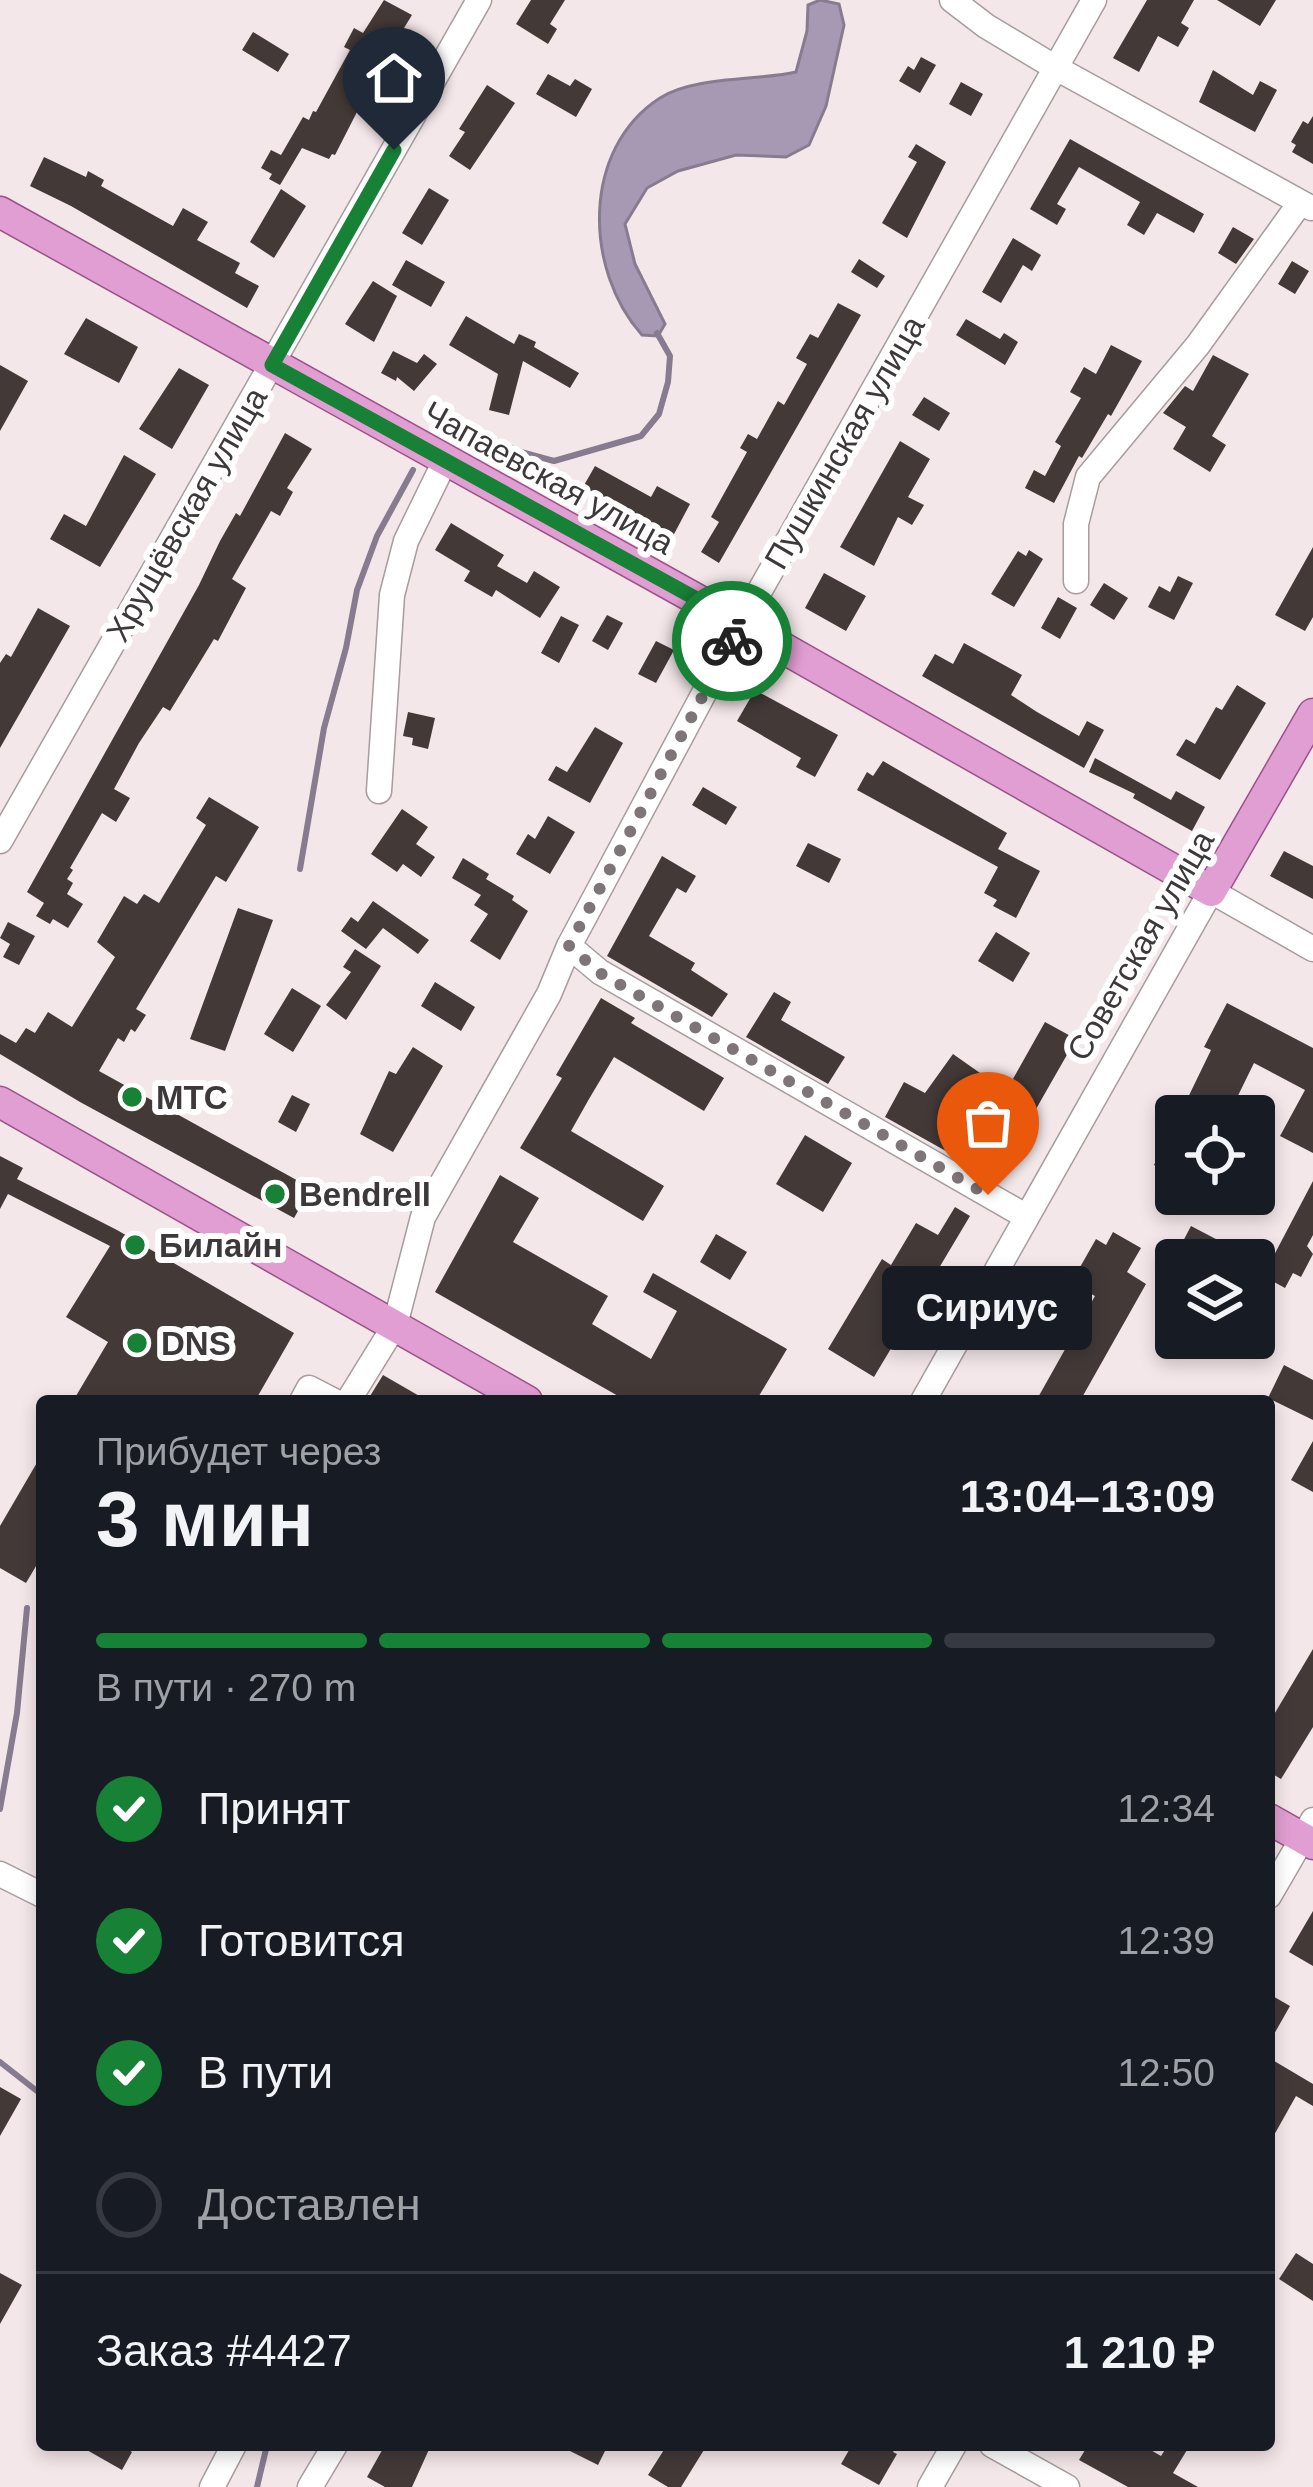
<!DOCTYPE html>
<html lang="ru">
<meta charset="utf-8">
<style>
body{margin:0;font-family:Arial,sans-serif;background:#20242c;color:#f1f3f6;height:100vh;display:flex;flex-direction:column;font-size:45px;white-space:nowrap}
*{box-sizing:border-box;margin:0}
p{font-size:39px;color:#9ea1a6}
.icon{flex:none;width:66px;height:66px;fill:none;stroke:currentColor;stroke-width:2;stroke-linecap:round;stroke-linejoin:round}
.map{position:relative;flex:1;overflow:hidden}
.sheet{position:absolute;left:36px;top:1395px;width:1239px;height:1056px;display:flex;flex-direction:column;background:#171b24;border-radius:12px;box-shadow:0 6px 18px #0003}
.sheet>*{flex:none}
.fabs{position:absolute;left:1155px;top:1095px;display:grid;gap:24px}
.fabs a{display:grid;place-items:center;width:120px;height:120px;border-radius:12px;background:#171b24;box-shadow:0 6px 18px #0003;font-size:60px}
.pin{position:absolute;display:grid;place-items:center;width:102px;height:102px;color:#fff;margin:-123px -51px;border-radius:50% 50% 50% 0;rotate:-45deg;box-shadow:0 0 12px #0007}
.pin .icon{rotate:45deg}
.courier{position:absolute;display:grid;place-items:center;width:120px;height:120px;margin:-60px;border:9px solid #178136;border-radius:50%;background:#fff;color:#222;box-shadow:0 3px 15px #0007}
.bubble{position:absolute;height:84px;border-radius:12px;background:#171b24;box-shadow:0 6px 18px #0003;font-size:39px;font-weight:800;line-height:84px;text-align:center}
.headline em{font-style:normal;font-weight:800}
.headline div{display:flex;flex-direction:column-reverse}
.headline{display:flex;align-items:center;justify-content:space-between;height:204px;padding:0 60px}
h1{font-size:78px;font-weight:800;line-height:90px}
.bar{display:grid;grid-template-columns:repeat(4,1fr);gap:18px 12px;align-content:center;height:144px;padding:0 60px}
.bar i{height:15px;border-radius:9px;background:#363941}
.bar .current{background:#178136}
.bar p{grid-column:span 4}
.line{display:flex;align-items:center;gap:30px;padding:0 60px;border-top:3px solid #363941}
.line div{flex:1}
ol{padding:0 60px;list-style:none}
li{display:flex;align-items:center;gap:36px;height:132px}
li p{margin-inline-start:auto}
li .icon{padding:12px;border-radius:50%;background:#178136;color:#fff;stroke-width:4}
li:last-child{color:#9ea1a6}
li i{width:66px;height:66px;border:6px solid #363941;border-radius:50%}
.map>svg:first-child{display:block}
.water{fill:#a799b4;stroke:#877c8f;stroke-width:3}
.lines{fill:none;stroke-linecap:round;stroke-linejoin:round}
.stream{stroke:#877c8f;stroke-width:6}
.building{fill:#433a38}
.minor-casing{stroke:#a79c9e;stroke-width:27}
.major-casing{stroke:#9b5189;stroke-width:33}
.minor{stroke:#fff;stroke-width:24}
.major{stroke:#e19ed2;stroke-width:30}
.done{stroke:#7d7577;stroke-width:12;stroke-dasharray:0 21.6}
.route{stroke:#178136;stroke-width:15}
.poi-dot{fill:#178136;stroke:#fff;stroke-width:4.5}
.labels{text-anchor:middle;stroke-width:12;stroke-linejoin:round;paint-order:stroke}
.street-label{font-size:33px;fill:#3d3839;stroke:#fff}
.poi-label{font-size:33px;font-weight:bold;fill:#3d3839;stroke:#fff;text-anchor:start}
</style>
<div class="map">
<svg width="1313" height="2487" viewBox="0 0 1313 2487">
<rect width="100%" height="100%" fill="#f4e7e9"/>
<path class="water" d="M820,0L839,4L844,25L826,106L809,145L786,157L736,155L678,171L647,188L625,224L635,264L665,324L658,336L642,335C584,270 581,149 660,98C694,76 757,81 796,72L807,31L808,5Z"/>
<g class="lines">
<path class="stream" d="M437,429L450,421L521,452L554,461L641,436L659,414L668,382L670,356L657,333
M300,869L324,728L346,648L357,590L377,536L413,470
M0,1809L17,1713L27,1608
M0,2062L42,2095
M257,2487L267,2445"/>
</g>
<path class="building" d="M384,0L412,15L380,67L335,155L332,154L329,159L302,148L280,185L269,179L272,174L261,168L271,150L281,155L303,117L309,120L313,111L316,112L350,50L344,47L354,28L363,33Z
M531,0H565L550,24L557,29L548,44L516,24Z
M1147,0H1194L1181,23L1189,28L1178,47L1158,36L1139,72L1113,58Z
M1217,0H1276L1260,26Z
M253,32L289,54L278,72L242,50Z
M921,57L936,65L920,93L899,81L908,66L914,70Z
M1213,70L1253,95L1260,81L1277,90L1255,132L1199,102Z
M548,74L570,86L575,79L592,89L576,117L536,94Z
M961,82L983,94L971,116L949,104Z
M487,85L515,103L470,170L449,156L465,132L459,129Z
M1313,116V164L1292,152L1296,145L1291,142L1303,121L1308,124Z
M1070,139L1204,214L1194,233L1157,213L1144,235L1127,225L1140,202L1079,167L1057,204L1066,209L1057,225L1030,209Z
M916,144L946,162L907,238L882,223L917,162L908,157Z
M44,157L86,177L88,171L104,180L101,186L173,226L183,208L208,222L197,240L240,263L235,273L259,286L247,308L71,206L30,186Z
M429,188L449,200L422,245L402,233Z
M281,189L306,206L274,258L250,242Z
M1233,227L1254,239L1236,264L1218,253Z
M1013,238L1041,255L1032,271L1023,265L1001,303L982,292Z
M859,259L885,276L877,288L851,272Z
M406,260L445,282L431,307L392,285Z
M1292,261L1309,271L1295,294L1278,284Z
M373,281L397,296L374,342L345,324Z
M838,303L861,315L719,563L701,552L719,522L711,517L747,452L740,448L748,434L757,439L778,401L784,405L807,364L796,358L810,334L818,338Z
M466,316L514,344L519,334L536,342L534,347L579,373L570,388L523,361L509,415L489,410L498,374L449,345Z
M86,318L138,347L119,383L64,354Z
M966,319L1000,339L1004,333L1018,342L1005,365L956,335Z
M1111,345L1142,361L1111,416L1108,414L1082,458L1079,456L1054,503L1025,488L1034,470L1045,476L1061,446L1055,442L1081,398L1070,392L1084,367L1096,374Z
M393,351L417,363L424,354L437,364L414,391L397,377L396,381L381,373Z
M1213,355L1249,374L1212,436L1226,445L1210,472L1173,449L1186,427L1163,413L1185,386L1193,391Z
M0,365L28,381L0,431Z
M179,368L209,385L172,449L139,429Z
M924,397L950,413L939,431L912,415Z
M285,433L312,449L287,488L293,492L280,516L271,511L232,579L246,588L218,641L214,639L170,711L163,707L139,743L114,789L130,798L116,822L102,813L70,868L73,870L67,879L73,883L67,894L83,904L68,928L53,919L50,924L36,916L44,903L27,892L199,585L220,541L236,513L240,516Z
M900,441L930,459L908,497L924,505L912,525L898,517L874,566L840,547Z
M124,455L156,474L100,567L50,539L64,514L86,526Z
M595,466L651,497L657,486L690,504L673,536L583,487Z
M451,523L504,555L497,566L527,583L534,571L560,587L540,618L496,590L492,597L464,581L470,571L435,550Z
M1313,547V617L1305,631L1275,615Z
M1029,550L1043,559L1014,607L991,594L1018,551L1026,556Z
M824,573L866,596L846,631L805,608Z
M1178,576L1193,583L1174,620L1148,607L1159,586L1170,592Z
M1104,583L1128,598L1114,620L1090,605Z
M1058,597L1077,608L1060,639L1041,628Z
M38,608L70,626L0,748V663L6,654L11,657Z
M607,615L623,623L608,650L592,641Z
M561,616L579,625L559,663L541,653Z
M656,641L674,650L656,683L638,674Z
M964,643L1022,675L1011,695L1037,712L1079,736L1087,721L1104,730L1084,768L922,676L935,654L953,664Z
M1237,685L1266,703L1220,780L1176,755L1186,739L1195,744L1216,707L1222,710Z
M755,690L838,735L815,777L796,767L801,758L737,721Z
M408,712L435,718L428,749L412,745L413,738L403,736Z
M595,727L623,743L590,803L548,780L556,766L567,772Z
M1095,758L1171,800L1176,791L1205,807L1192,831L1133,798L1135,794L1089,772Z
M883,761L1007,833L998,849L1040,871L1016,918L993,906L997,900L984,893L998,867L857,790L867,772L873,776Z
M703,787L737,807L726,825L692,805Z
M209,797L259,827L226,882L216,876L136,1009L146,1015L135,1032L131,1029L124,1042L118,1038L99,1071L311,1188L294,1218L80,1102L0,1054V1034L16,1043L26,1028L35,1033L48,1012L72,1027L115,957L97,942L124,896L137,904L144,894L159,903L206,825L196,818Z
M402,809L428,827L416,844L435,857L421,877L403,864L397,872L371,854Z
M548,816L575,832L550,874L516,854L528,834L535,839Z
M808,843L841,859L829,883L796,866Z
M1284,851L1313,866V899L1270,876Z
M662,856L696,876L686,893L677,888L649,936L695,963L691,970L728,994L712,1017L607,956Z
M463,858L489,874L486,879L514,896L512,900L528,911L500,960L470,941L488,914L474,905L481,895L452,878Z
M373,901L429,940L418,954L383,928L366,949L341,931L351,917L358,922Z
M238,908L273,920L225,1051L190,1039Z
M8,922L35,936L19,965L3,957L10,944L0,938Z
M996,932L1030,953L1013,982L978,961Z
M355,949L381,966L346,1020L326,1005L351,972L343,967Z
M435,982L475,1007L461,1031L421,1006Z
M292,988L321,1006L293,1052L264,1034Z
M774,992L791,1002L781,1020L845,1057L828,1084L746,1037Z
M601,998L635,1018L631,1023L724,1078L704,1111L614,1057L589,1099L571,1131L664,1186L643,1221L520,1148L562,1078L556,1075Z
M1227,1003L1313,1048V1153L1280,1136L1305,1090L1254,1063L1228,1116H1179L1211,1050L1204,1047Z
M1045,1022L1076,1039L996,1179L885,1117L904,1082L925,1093L953,1054L990,1080L992,1077L1009,1086Z
M413,1047L443,1066L393,1152L360,1134L389,1071L396,1074Z
M292,1095L310,1104L296,1132L278,1122Z
M1176,1121V1176L1154,1165Z
M805,1135L852,1163L823,1212L776,1184Z
M0,1156L23,1168L17,1179L117,1230L294,1333L255,1401H73L108,1342L66,1317L110,1246L8,1194L0,1209Z
M500,1175L539,1198L513,1242L608,1296L592,1324L651,1359L677,1311L643,1292L653,1273L787,1349L756,1401H627L435,1292Z
M1313,1181V1235L1307,1246L1313,1254L1301,1277L1293,1273L1285,1288L1263,1276Z
M955,1207L970,1216L874,1377L828,1349L882,1259L891,1265L916,1223L938,1235Z
M1191,1226L1256,1260H1205L1180,1247Z
M1113,1232L1141,1248L1127,1272L1146,1284L1080,1401H1036L1095,1296L1071,1283L1096,1239L1106,1245Z
M716,1234L747,1252L730,1280L700,1262Z
M1284,1365L1313,1380V1420L1268,1398Z
M383,1375L428,1401H367Z
M1313,1441V1492L1291,1480Z
M42,1454V1556L26,1583L0,1568V1526Z
M1313,1649V1727L1281,1779L1269,1772V1723Z
M1313,1911V1966L1289,1952Z
M1269,1994L1290,2006L1269,2043Z
M1269,2058L1313,2084V2106L1296,2096L1269,2144Z
M0,2087L21,2099L0,2136Z
M1296,2253L1313,2264V2301L1279,2279Z
M0,2273L22,2285L0,2324Z
M78,2445H120L132,2452L122,2470Z
M385,2445H431L412,2487H385L367,2477Z
M558,2445H608L598,2465Z
M667,2445H707L681,2487H668L648,2475Z
M852,2445H897L893,2452L897,2454L879,2485L841,2464Z
M1088,2445H1142L1161,2456L1168,2445H1178L1187,2450L1173,2473L1198,2487H1128L1079,2460Z"/>
<g class="lines">
<g class="minor-casing">
<path id="minor" d="M952,0L986,26L1056,68L1311,208
M1076,581V524L1088,477L1198,345L1300,203
M379,791L392,595L406,541L445,461
M0,841L479,0
M569,946L600,972L1027,1217
M302,1401L309,1388L334,1401
M348,1401L395,1325L423,1217L549,994L569,946L741,624L1094,0
M923,1401L1211,891L1313,949
M0,1874L42,1895
M1269,1896L1313,1820
M992,2445L1067,2487
M212,2487L234,2445
M310,2487L335,2445
M930,2487L954,2445"/>
</g>
<g class="major-casing">
<path id="major" d="M0,212L741,624L1211,891L1313,714
M0,1102L527,1401
M1269,1819L1313,1844"/>
</g>
<use href="#minor" class="minor"/>
<use href="#major" class="major"/>
</g>
<g class="lines">
<path class="done" d="M732,641L569,946L600,973L988,1195"/>
<path class="route" d="M394,150L272,365L742,624L732,641"/>
</g>
<g class="poi-dot">
<circle cx="132" cy="1097" r="12"/>
<circle cx="275" cy="1194" r="12"/>
<circle cx="135" cy="1245" r="12"/>
<circle cx="137" cy="1343" r="12"/>
</g>
<g class="labels">
<g class="street-label">
<text transform="translate(844 442) rotate(-60)" y="12">Пушкинская улица</text>
<text transform="translate(549 477) rotate(29)" y="12">Чапаевская улица</text>
<text transform="translate(186 514) rotate(-60)" y="12">Хрущёвская улица</text>
<text transform="translate(1140 945) rotate(-60)" y="12">Советская улица</text>
</g>
<g class="poi-label">
<text x="156" y="1109">МТС</text>
<text x="299" y="1206">Bendrell</text>
<text x="159" y="1257">Билайн</text>
<text x="161" y="1355">DNS</text>
</g>
</g>
</svg>
<div class="fabs">
<a><svg class="icon" aria-label="locate" viewBox="0 0 24 24"><circle cx="12" cy="12" r="6"/><path d="M12 2v4M12 18v4M2 12h4M18 12h4"/></svg></a>
<a><svg class="icon" aria-label="layers" viewBox="0 0 24 24"><path d="M12 4l9 5-9 5-9-5zM3 14l9 5 9-5"/></svg></a>
</div>
<div class="pin" style="left:988px;top:1195px;background:#ea580c"><svg class="icon" aria-label="bag" viewBox="0 0 24 24"><path d="M5 8h14l-1 12H6zM9 8a3 3 0 0 1 6 0"/></svg></div>
<div class="pin" style="left:394px;top:150px;background:#1f2937"><svg class="icon" aria-label="home" viewBox="0 0 24 24"><path d="M3 11l9-7 9 7M6 9v11h12V9"/></svg></div>
<div class="courier" style="left:732px;top:641px"><svg class="icon" aria-label="bike" viewBox="0 0 24 24"><circle cx="6" cy="16" r="4"/><circle cx="18" cy="16" r="4"/><path d="M6 16l4-8h5l3 8M10 8l3 8H6M13 5h3"/></svg></div>
<div class="bubble" style="left:882px;top:1266px;width:210px">Сириус</div>
<section class="sheet">
<div class="headline"><div><h1>3 мин</h1><p>Прибудет через</p></div><em>13:04–13:09</em></div>
<div class="bar"><i class="current"></i><i class="current"></i><i class="current"></i><i></i><p>В пути · 270 m</p></div>
<ol>
<li><svg class="icon" aria-label="check" viewBox="0 0 24 24"><path d="M5 12l5 5 9-10"/></svg>Принят<p>12:34</p></li>
<li><svg class="icon" aria-label="check" viewBox="0 0 24 24"><path d="M5 12l5 5 9-10"/></svg>Готовится<p>12:39</p></li>
<li><svg class="icon" aria-label="check" viewBox="0 0 24 24"><path d="M5 12l5 5 9-10"/></svg>В пути<p>12:50</p></li>
<li><i></i>Доставлен</li>
</ol>
<div class="line" style="height:156px"><div>Заказ #4427</div><b>1 210 ₽</b></div>
</section>
</div>
